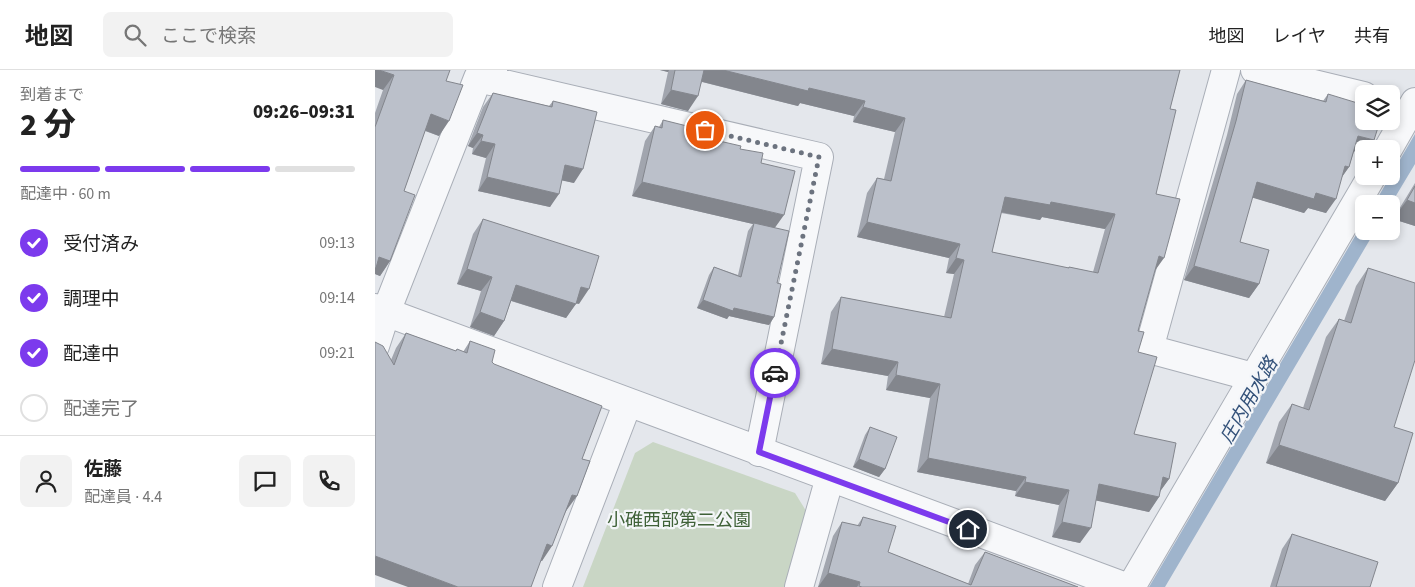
<!DOCTYPE html>
<html lang="ja">
<meta charset="utf-8">
<style>
body{margin:0;font-family:"Source Sans 3","Noto Sans JP",sans-serif;background:#f2f2f2;color:#222;height:100vh;display:flex;flex-direction:column;font-size:19px;white-space:nowrap}
*{box-sizing:border-box;margin:0}
p{font-size:16px;color:#767676}
.icon{flex:none;width:28px;height:28px;fill:none;stroke:currentColor;stroke-width:2;stroke-linecap:round;stroke-linejoin:round}
.map{position:relative;flex:1;overflow:hidden}
.side{display:flex;flex-direction:column;background:#fff;width:375px}
.side>*{flex:none}
.tools{position:absolute;left:980px;top:15px;display:grid;gap:10px}
.tools a{display:grid;place-items:center;width:45px;height:45px;border-radius:8px;background:#fff;box-shadow:0 2px 8px #0003;font-size:25px}
.pin{position:absolute;display:grid;place-items:center;width:42px;height:42px;color:#fff;margin:-21px;border:2px solid #fff;border-radius:50%;box-shadow:0 1px 5px #0007}
.courier{position:absolute;display:grid;place-items:center;width:50px;height:50px;margin:-25px;border:4px solid #7c3aed;border-radius:50%;background:#fff;color:#222;box-shadow:0 1px 6px #0007}
.overview em{font-style:normal;font-weight:800}
.overview div{display:flex;flex-direction:column-reverse}
.overview{display:flex;align-items:center;justify-content:space-between;height:85px;padding:0 20px}
h1{font-size:32px;font-weight:800;line-height:38px}
.bar{display:grid;grid-template-columns:repeat(4,1fr);gap:8px 5px;align-content:center;height:60px;padding:0 20px}
.bar i{height:6px;border-radius:4px;background:#e0e0e0}
.bar .selected{background:#7c3aed}
.bar p{grid-column:span 4}
.line{display:flex;align-items:center;gap:12px;padding:0 20px;border-top:1px solid #e0e0e0}
.line div{flex:1}
.round{display:grid;place-items:center;flex:none;width:52px;height:52px;border-radius:8px;background:#f2f2f2}
ol{padding:0 20px;list-style:none}
li{display:flex;align-items:center;gap:15px;height:55px}
li p{margin-inline-start:auto}
li .icon{padding:5px;border-radius:50%;background:#7c3aed;color:#fff;stroke-width:4}
li:last-child{color:#767676}
li i{width:28px;height:28px;border:2px solid #e0e0e0;border-radius:50%}
header{display:flex;align-items:center;gap:30px;box-sizing:border-box;height:70px;padding:0 25px;background:#fff;border-bottom:1px solid #e0e0e0}
header strong{font-size:24px}
nav{display:flex;gap:28px;margin-inline-start:auto;font-size:18px}
.search{width:350px;height:45px;background:#f2f2f2;display:flex;align-items:center;gap:12px;box-sizing:border-box;padding:0 18px;border-radius:8px;color:#767676;font-size:19px}
main{display:flex;flex:1;min-height:0}
.map>svg:first-child{display:block}
.green{fill:#c9d6c5}
.water{fill:#9fb4cc}
.lines{fill:none;stroke-linecap:round;stroke-linejoin:round}
.minor-casing{stroke:#a9aeb7;stroke-width:30}
.minor{stroke:#f7f8fa;stroke-width:28}
.wall{fill:#a1a5ae;fill-rule:evenodd}
.shaded-wall{fill:#83868d}
.building{fill:#bbc0ca;stroke:#83868d;fill-rule:evenodd}
.done{stroke:#6c737f;stroke-width:5;stroke-dasharray:0 9}
.route{stroke:#7c3aed;stroke-width:6}
.labels{text-anchor:middle;stroke-width:4.5;stroke-linejoin:round;paint-order:stroke}
.park-label{font-size:18px;fill:#3f6138;stroke:#f4f6f9}
.water-label{font-size:19px;font-style:italic;fill:#34527a;stroke:#f4f6f9}
</style>
<header>
<strong>地図</strong>
<div class="search"><svg class="icon" aria-label="search" viewBox="0 0 24 24"><circle cx="10" cy="10" r="6"/><path d="M15 15l6 6"/></svg>ここで検索</div>
<nav><a>地図</a><a>レイヤ</a><a>共有</a></nav>
</header>
<main>
<section class="side">
<div class="overview"><div><h1>2 分</h1><p>到着まで</p></div><em>09:26–09:31</em></div>
<div class="bar"><i class="selected"></i><i class="selected"></i><i class="selected"></i><i></i><p>配達中 · 60 m</p></div>
<ol>
<li><svg class="icon" aria-label="check" viewBox="0 0 24 24"><path d="M5 12l5 5 9-10"/></svg>受付済み<p>09:13</p></li>
<li><svg class="icon" aria-label="check" viewBox="0 0 24 24"><path d="M5 12l5 5 9-10"/></svg>調理中<p>09:14</p></li>
<li><svg class="icon" aria-label="check" viewBox="0 0 24 24"><path d="M5 12l5 5 9-10"/></svg>配達中<p>09:21</p></li>
<li><i></i>配達完了</li>
</ol>
<div class="line" style="height:90px"><a class="round"><svg class="icon" aria-label="person" viewBox="0 0 24 24"><circle cx="12" cy="8" r="4"/><path d="M4 21q1-7 8-7t8 7"/></svg></a><div><b>佐藤</b><p>配達員 · 4.4</p></div><a class="round"><svg class="icon" aria-label="chat" viewBox="0 0 24 24"><path d="M4 5h16v11H9l-5 4z"/></svg></a><a class="round"><svg class="icon" aria-label="phone" viewBox="0 0 24 24"><path d="M5 4h4l2 5-3 2q2 4 5 5l2-3 5 2v4C11 20 4 13 5 4z"/></svg></a></div>
</section>
<div class="map">
<svg width="1040" height="517" viewBox="0 0 1040 517">
<rect width="100%" height="100%" fill="#e4e7ec"/>
<path class="green" d="M278,372L420,423L433,444L413,517H208L260,383Z"/>
<path class="water" d="M1040,64V94L1016,134H999Z
M989,151V161H1000L790,517H774Z"/>
<g class="lines">
<g class="minor-casing">
<path id="minor" d="M851,0L774,279L878,307
M880,0L989,26
M103,8L444,87L384,382
M1013,79L1040,32
M0,238L751,517
M0,276L11,242L103,8L118,0
M182,517L253,332
M424,517L455,407
M756,517L997,106"/>
</g>
<use href="#minor" class="minor"/>
</g>
<path class="wall" d="M0,0L71,11L64,66L50,61L29,121L15,191L5,206L0,204V43L8,20Z
M285,0H805L795,39L781,124L779,202L763,261V282L759,364L794,409L785,421L784,427L774,442L721,430L705,473L677,467L684,435L640,426L641,421L542,402L555,328L511,320L513,306L446,294L456,242L466,227L569,247L579,204L571,203L574,188L482,167L492,123L502,108L509,109L520,62L478,52L479,46L425,33L423,36L327,12L313,41L286,34L293,2ZM626,143L665,150L667,147L730,159L718,202L694,197L693,198L617,182Z
M871,10L948,31L953,24L979,81L974,97L967,107L951,143L933,138L929,143L877,127L865,172L884,214L874,228L809,210L852,65L862,24Z
M118,23L174,36L178,31L199,113L187,110L175,137L103,121L111,88L97,84L98,78L93,76L108,37Z
M288,50L314,64L365,79L386,93L400,158L402,213L399,247L394,255L354,246L352,249L322,238L334,205L339,197L363,205L373,161L378,154L257,126L270,71L280,56L284,57Z
M1040,113V156L1018,149Z
M108,149L204,234L201,233L191,248L136,231L129,251L119,266L95,257L106,221L82,214L98,164Z
M993,198L1019,357L1023,413L1010,431L891,393L904,352L917,334L928,338L951,267L964,249L969,251L981,216Z
M31,263L81,281L82,279L88,282L95,271L117,292L207,389L191,441L167,491L0,505L16,290L21,278Z
M495,357L510,399L504,407L478,397L490,365Z
M488,447L513,482L593,514L600,495L610,482L703,517H443L458,466L467,452L482,456Z
M917,464L995,517H895L907,479Z"/>
<path class="shaded-wall" d="M0,0H4L19,5L8,20L0,17Z
M285,0H294L293,2Z
M327,0H348L434,18L490,31L479,46L425,33L423,36L320,10Z
M296,20L323,26L313,41L286,34Z
M488,37L530,48L520,62L478,52Z
M56,44L74,51L64,66L46,59Z
M102,63L108,65L98,78L93,76Z
M983,66L999,70L993,79H989V84L974,80Z
M106,71L120,74L111,88L97,84Z
M190,95L208,99L199,113L180,109Z
M970,96L974,97L964,111Z
M112,107L184,124L175,137L103,121Z
M267,112L409,145L399,159L379,153L378,154L257,126Z
M882,112L941,123L961,129L951,143L933,138L929,143L872,126Z
M630,127L676,132L740,144L730,159L667,147L665,150L620,141Z
M1032,130L1040,133V156L1018,149Z
M492,152L585,174L574,188L482,167Z
M784,186L789,188L779,202Z
M4,187L15,191L5,206L0,204V194Z
M581,188L589,190L579,204L571,203Z
M819,196L884,214L874,228L809,210Z
M92,199L117,207L106,221L82,214Z
M141,215L201,234L191,248L131,229Z
M206,217L214,219L204,234L196,232Z
M328,230L359,238L399,247L394,255L354,246L352,249L322,238Z
M105,242L129,251L119,266L95,257Z
M457,279L523,292L513,306L446,294Z
M521,305L565,314L555,328L511,320Z
M904,375L1023,413L1010,431L891,393Z
M553,388L651,407L641,421L542,402Z
M484,389L510,399L504,407L478,397Z
M788,407L794,409L784,423Z
M650,412L694,420L684,435L640,426Z
M724,414L784,427L774,442L714,429Z
M197,425L202,426L191,441L186,440Z
M687,452L716,458L705,473L677,467Z
M172,474L177,476L167,491L162,489Z
M0,486L83,517H33L0,505Z
M453,503L485,512L482,517H443Z"/>
<path class="building" d="M4,0H75L71,11L88,15L74,51L56,44L29,121L40,125L15,191L4,187L1,198H0V57L19,5Z
M300,0H329L323,26L296,20Z
M348,0H805L795,39L801,40L781,124L805,129L789,188L784,186L763,261L769,262L763,282L782,287L759,364L801,373L794,409L788,407L784,427L724,414L716,458L687,452L694,420L650,412L651,407L553,388L565,314L521,305L523,292L457,279L466,227L576,248L589,190L581,188L585,174L492,152L502,108L516,111L530,48L488,37L490,31L434,18L433,21ZM630,127L675,135L676,132L740,144L723,203L694,197V198L617,182Z
M871,10L951,32L953,24L989,35V51H1005L999,70L983,66L974,97L970,96L961,129L941,123L939,129L882,112L865,172L894,180L884,214L819,196L861,51Z
M118,23L177,37L178,31L222,42L208,99L190,95L184,124L112,107L120,74L106,71L108,65L102,63Z
M288,50L316,57L314,64L366,76L365,79L388,83L386,93L420,101L409,145L267,112L280,56L287,58Z
M1040,116V133L1032,130Z
M108,149L224,186L214,219L206,217L201,234L141,215L129,251L105,242L117,207L92,199Z
M379,153L414,161L402,213L406,214L399,247L359,238L358,241L328,230L339,197L366,207Z
M993,198L1040,213V290L1019,357L1038,363L1023,413L904,375L917,334L934,340L964,249L976,253Z
M31,263L81,281L82,279L92,283L95,271L120,280L117,292L119,294L227,336L207,389L215,391L202,426L197,425L177,476L172,474L156,517H83L0,486V272L8,276L19,295Z
M495,357L522,367L510,399L484,389Z
M488,447L521,456L513,482L596,515L610,482L703,517H487L484,516L485,512L453,503L467,452L485,456Z
M917,464L1003,492L995,517H901Z"/>
<g class="lines">
<path class="done" d="M330,60L444,87L400,303"/>
<path class="route" d="M400,303L384,382L593,459"/>
</g>
<g class="labels">
<g class="park-label">
<text x="304" y="456">小碓西部第二公園</text>
</g>
<g class="water-label">
<text transform="translate(873 330) rotate(-60)" y="7">庄内用水路</text>
</g>
</g>
</svg>
<div class="tools">
<a><svg class="icon" aria-label="layers" viewBox="0 0 24 24"><path d="M12 4l9 5-9 5-9-5zM3 14l9 5 9-5"/></svg></a>
<a>+</a>
<a>−</a>
</div>
<div class="pin" style="left:330px;top:60px;background:#ea580c"><svg class="icon" aria-label="bag" viewBox="0 0 24 24"><path d="M5 8h14l-1 12H6zM9 8a3 3 0 0 1 6 0"/></svg></div>
<div class="pin" style="left:593px;top:459px;background:#1f2937"><svg class="icon" aria-label="home" viewBox="0 0 24 24"><path d="M3 11l9-7 9 7M6 9v11h12V9"/></svg></div>
<div class="courier" style="left:400px;top:303px"><svg class="icon" aria-label="car" viewBox="0 0 24 24"><path d="M5 17H2v-5l4-1 3-4h7l3 4 3 1v5h-3M9 17h6M6 11h13"/><circle cx="7" cy="17" r="2"/><circle cx="17" cy="17" r="2"/></svg></div>
</div>
</main>
